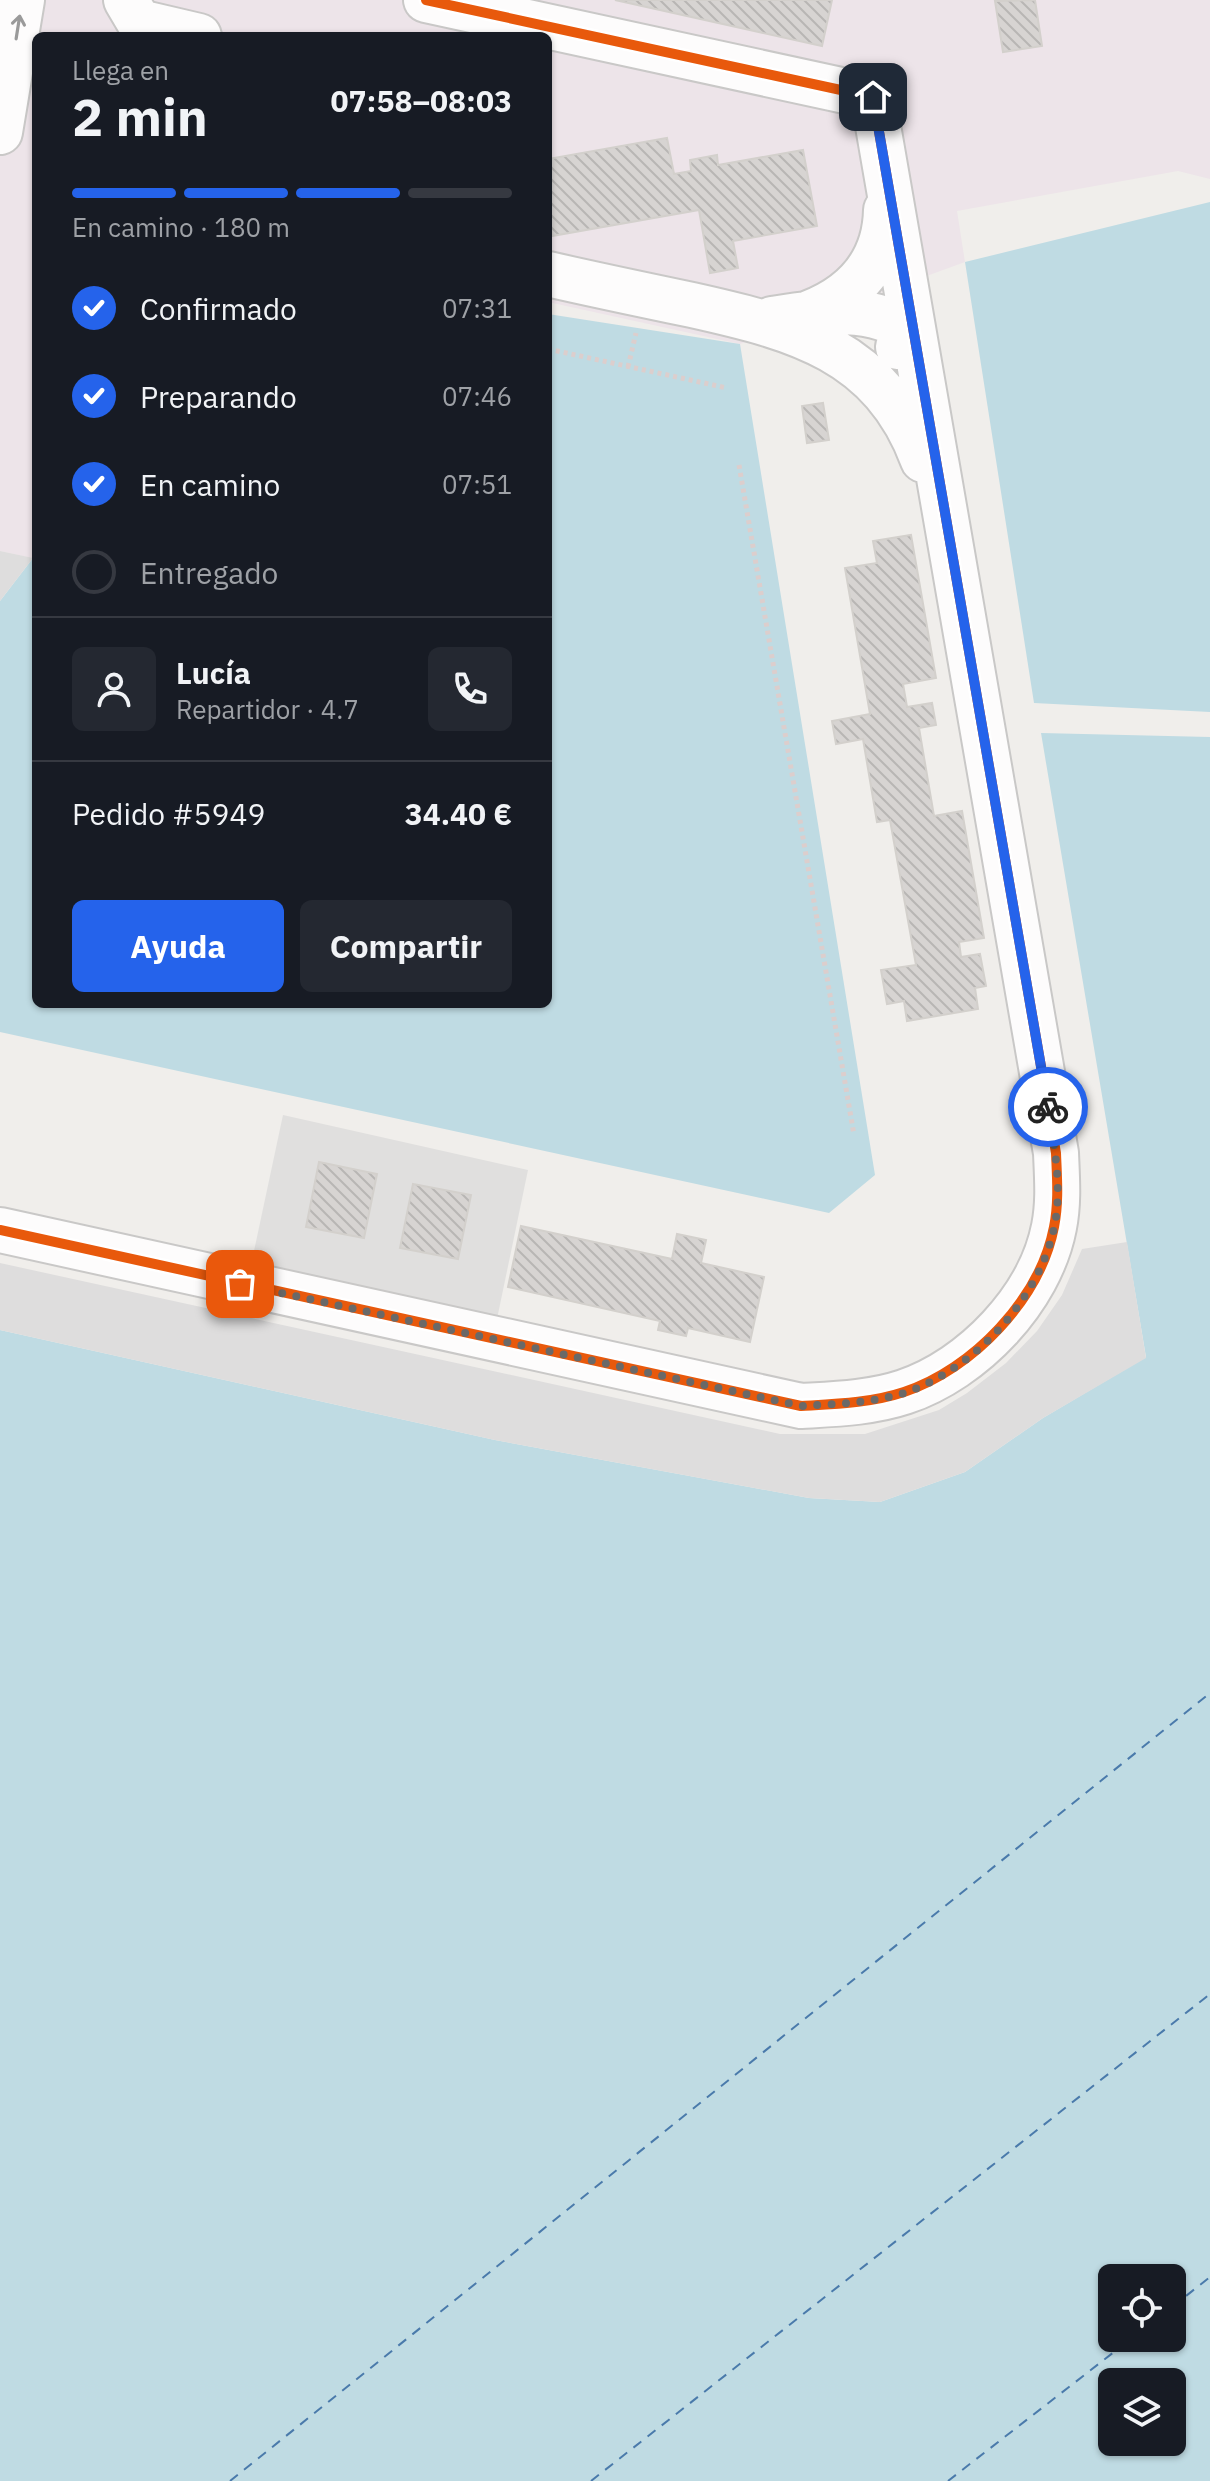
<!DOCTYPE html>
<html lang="es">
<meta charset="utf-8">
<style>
body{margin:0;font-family:"IBM Plex Sans",sans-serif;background:#242831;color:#f1f3f6;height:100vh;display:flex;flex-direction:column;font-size:30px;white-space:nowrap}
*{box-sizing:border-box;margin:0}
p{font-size:26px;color:#9ea1a6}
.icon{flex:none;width:44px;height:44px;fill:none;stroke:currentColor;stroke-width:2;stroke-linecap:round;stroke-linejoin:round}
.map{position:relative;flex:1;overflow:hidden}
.side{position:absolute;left:32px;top:32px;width:520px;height:976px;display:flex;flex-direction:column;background:#171b24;border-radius:12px;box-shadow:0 2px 6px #0004}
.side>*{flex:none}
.fabs{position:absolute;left:1098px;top:2264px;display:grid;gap:16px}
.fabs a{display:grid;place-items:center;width:88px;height:88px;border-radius:12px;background:#171b24;box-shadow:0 2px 6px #0004;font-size:40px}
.pin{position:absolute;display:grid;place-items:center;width:68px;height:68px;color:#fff;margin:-34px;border-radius:16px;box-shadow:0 4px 12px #0006}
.courier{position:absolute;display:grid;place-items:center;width:80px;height:80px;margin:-40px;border:6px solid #2563eb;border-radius:50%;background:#fff;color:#222;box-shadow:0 2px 10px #0007}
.head em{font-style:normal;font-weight:700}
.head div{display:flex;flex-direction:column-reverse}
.head{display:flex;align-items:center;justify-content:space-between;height:136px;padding:0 40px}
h1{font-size:52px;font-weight:700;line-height:60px}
.bar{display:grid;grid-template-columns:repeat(4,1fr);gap:12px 8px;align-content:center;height:96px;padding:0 40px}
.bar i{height:10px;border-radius:6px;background:#363941}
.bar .current{background:#2563eb}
.bar p{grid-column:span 4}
.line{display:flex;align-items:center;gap:20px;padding:0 40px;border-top:2px solid #363941}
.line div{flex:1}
.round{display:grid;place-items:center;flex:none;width:84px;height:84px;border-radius:12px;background:#242831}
ol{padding:0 40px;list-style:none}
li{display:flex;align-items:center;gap:24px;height:88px}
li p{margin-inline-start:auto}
li .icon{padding:8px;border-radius:50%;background:#2563eb;color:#fff;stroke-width:4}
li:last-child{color:#9ea1a6}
li i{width:44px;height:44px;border:4px solid #363941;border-radius:50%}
.button{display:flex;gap:16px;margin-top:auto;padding:16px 40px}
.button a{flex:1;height:92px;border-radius:12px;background:#2563eb;color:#fff;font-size:32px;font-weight:700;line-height:92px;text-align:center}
.button a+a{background:#242831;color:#f1f3f6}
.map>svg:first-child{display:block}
.industrial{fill:#ede4e9}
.parking{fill:#e0dfde}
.water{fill:#bfdbe3;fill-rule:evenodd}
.pier{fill:#dedddd}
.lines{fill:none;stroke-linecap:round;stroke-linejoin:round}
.ferry{stroke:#4a7aab;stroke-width:2;stroke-dasharray:10 8;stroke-linecap:butt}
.building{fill:url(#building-back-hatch);stroke:#d3d0cc;stroke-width:2}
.minor-casing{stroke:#c9c8c7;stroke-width:48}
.path{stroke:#dccecd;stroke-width:5;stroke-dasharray:4 4;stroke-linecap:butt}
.minor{stroke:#fdfcfc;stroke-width:44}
.cycleway-casing{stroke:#fff;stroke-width:15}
.cycleway{stroke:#e8590c;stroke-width:10}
.oneway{stroke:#9a9a9a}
.done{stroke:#6a6968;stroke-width:8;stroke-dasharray:0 14.4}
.route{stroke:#2563eb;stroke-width:10}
</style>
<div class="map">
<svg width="1210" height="2481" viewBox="0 0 1210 2481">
<defs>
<pattern id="building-back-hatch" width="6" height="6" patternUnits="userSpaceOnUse" patternTransform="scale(2)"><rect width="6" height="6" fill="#d7d4d2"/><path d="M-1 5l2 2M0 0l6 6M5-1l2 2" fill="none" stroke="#b8b6b4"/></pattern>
</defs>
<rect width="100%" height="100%" fill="#f0eeeb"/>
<path class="industrial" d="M0,0H1210V179L1178,171L957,211L965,262L740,344L548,302V36H36V559L0,551Z"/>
<path class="parking" d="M283,1115L528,1170L497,1319L251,1265Z"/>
<path class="water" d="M1210,202V712L1034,703L965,262Z
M548,314L740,344L875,1175L829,1213L0,1032V601L33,558L36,559V1004H548Z
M1041,733L1210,737V2481H0V1330L495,1440L809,1498L880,1502L965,1472L1043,1418L1146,1357ZM1112,2278H1172V2338H1112ZM1112,2382H1172V2442H1112Z"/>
<path class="pier" d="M0,551L33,558L0,601Z
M1127,1242L1146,1358L1043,1418L965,1472L880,1502L809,1498L495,1440L0,1330V1263L780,1434H865L939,1410L967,1393L1006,1363L1037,1331L1062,1295L1082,1249Z"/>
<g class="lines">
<path class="ferry" d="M1172,2307L1210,2277
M230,2481L1210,1693
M591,2481L1210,1994
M948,2481L1132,2338"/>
</g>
<path class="building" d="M615,0H832L822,46Z
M1035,0L1042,46L1003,52L995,1Z
M667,138L674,174L691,171L690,160L717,155L718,165L803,150L817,226L733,241L738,268L710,273L699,210L552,236L548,211V159Z
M823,403L829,440L807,443L802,406Z
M911,535L936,678L903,684L907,707L932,703L936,725L919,728L934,816L962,811L984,938L959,942L961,957L980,954L986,986L975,988L978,1009L907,1021L904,1001L887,1004L881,970L916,965L890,820L877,822L863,739L836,744L832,721L870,714L845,568L877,563L873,541Z
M319,1162L377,1174L364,1238L306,1227Z
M413,1184L471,1195L458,1259L400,1248Z
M521,1226L672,1259L677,1234L706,1240L701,1263L764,1277L750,1342L688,1328L686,1336L658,1330L660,1321L508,1287Z"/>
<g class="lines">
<g class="minor-casing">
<path id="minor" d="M126,0L139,22L199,36
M0,132L22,0
M548,274C596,285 644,295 692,305C795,328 882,350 923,460
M809,313C856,295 885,261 886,210
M772,319C819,312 873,303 913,334L898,347
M0,1230L801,1406C835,1404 871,1403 904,1392C973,1369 1040,1299 1054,1227C1059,1202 1057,1178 1056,1153L873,97L426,0"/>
</g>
<path class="path" d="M548,349L727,388
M628,367L636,333
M739,465L854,1135"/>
<use href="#minor" class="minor"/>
<g class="cycleway-casing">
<path id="cycleway" d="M0,1230L801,1406C835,1404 871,1403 904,1392C973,1369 1040,1299 1054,1227C1059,1202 1057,1178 1056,1153L873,97L426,0"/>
</g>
<use href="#cycleway" class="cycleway"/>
</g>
<defs><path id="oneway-shaft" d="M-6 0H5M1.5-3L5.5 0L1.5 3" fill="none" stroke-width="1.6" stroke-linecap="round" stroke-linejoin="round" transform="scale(2)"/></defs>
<use class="oneway" href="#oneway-shaft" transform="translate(18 27) rotate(-81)"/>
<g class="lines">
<path class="done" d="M240,1284L801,1406C835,1404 871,1403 904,1393C973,1370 1039,1300 1054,1228C1063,1188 1054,1146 1048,1107"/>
<path class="route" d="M873,97L1048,1107"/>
</g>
</svg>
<div class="fabs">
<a><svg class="icon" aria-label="locate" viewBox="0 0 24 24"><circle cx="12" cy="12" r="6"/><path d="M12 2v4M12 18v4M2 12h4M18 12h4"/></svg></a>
<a><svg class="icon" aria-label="layers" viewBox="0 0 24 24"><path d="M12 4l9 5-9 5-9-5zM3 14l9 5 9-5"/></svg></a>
</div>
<div class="pin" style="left:240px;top:1284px;background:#ea580c"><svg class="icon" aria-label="bag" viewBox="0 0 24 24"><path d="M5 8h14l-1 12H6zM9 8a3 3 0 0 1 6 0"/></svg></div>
<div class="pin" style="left:873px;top:97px;background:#1f2937"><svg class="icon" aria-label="home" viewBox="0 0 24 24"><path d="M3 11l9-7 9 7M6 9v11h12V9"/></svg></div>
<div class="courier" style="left:1048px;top:1107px"><svg class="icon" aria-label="bike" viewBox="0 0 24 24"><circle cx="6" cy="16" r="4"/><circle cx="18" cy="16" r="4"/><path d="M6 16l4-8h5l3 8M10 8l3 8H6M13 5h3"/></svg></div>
<section class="side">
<div class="head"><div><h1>2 min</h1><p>Llega en</p></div><em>07:58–08:03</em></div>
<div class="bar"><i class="current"></i><i class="current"></i><i class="current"></i><i></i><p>En camino · 180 m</p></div>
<ol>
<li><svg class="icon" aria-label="check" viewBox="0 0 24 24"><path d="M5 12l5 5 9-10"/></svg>Confirmado<p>07:31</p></li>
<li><svg class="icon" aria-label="check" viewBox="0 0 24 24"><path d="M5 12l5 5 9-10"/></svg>Preparando<p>07:46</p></li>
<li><svg class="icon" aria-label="check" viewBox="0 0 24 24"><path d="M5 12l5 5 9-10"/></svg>En camino<p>07:51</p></li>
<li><i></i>Entregado</li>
</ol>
<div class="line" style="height:144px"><a class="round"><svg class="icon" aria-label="person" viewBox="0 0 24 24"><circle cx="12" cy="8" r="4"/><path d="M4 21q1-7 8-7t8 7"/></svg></a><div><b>Lucía</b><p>Repartidor · 4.7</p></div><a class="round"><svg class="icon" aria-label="phone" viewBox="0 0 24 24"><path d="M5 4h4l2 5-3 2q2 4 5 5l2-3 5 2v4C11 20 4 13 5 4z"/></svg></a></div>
<div class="line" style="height:104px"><div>Pedido #5949</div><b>34.40 €</b></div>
<div class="button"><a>Ayuda</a><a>Compartir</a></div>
</section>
</div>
